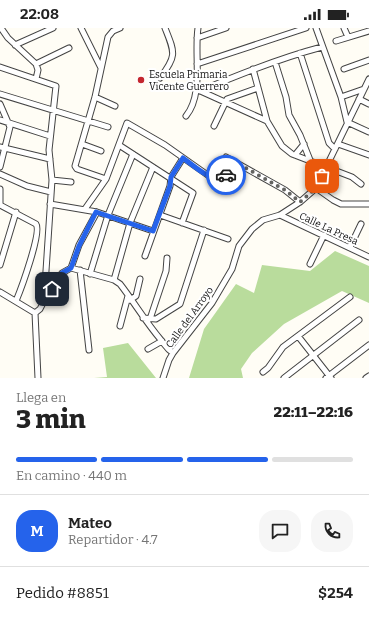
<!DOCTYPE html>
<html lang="es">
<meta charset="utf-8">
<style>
body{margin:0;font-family:Bitter,serif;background:#f6f6f6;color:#222;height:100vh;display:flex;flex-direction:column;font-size:15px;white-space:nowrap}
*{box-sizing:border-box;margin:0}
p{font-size:13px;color:#767676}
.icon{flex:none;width:22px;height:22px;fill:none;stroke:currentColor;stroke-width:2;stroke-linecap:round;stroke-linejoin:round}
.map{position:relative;height:350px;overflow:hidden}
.details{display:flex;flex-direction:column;background:#fff;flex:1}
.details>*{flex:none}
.pin{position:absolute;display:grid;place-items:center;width:34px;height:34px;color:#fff;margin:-17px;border-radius:8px;box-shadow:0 2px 6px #0006}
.courier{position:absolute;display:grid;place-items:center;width:40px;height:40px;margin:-20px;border:3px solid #2563eb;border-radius:50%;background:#fff;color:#222;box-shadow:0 1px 5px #0007}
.summary em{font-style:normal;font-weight:800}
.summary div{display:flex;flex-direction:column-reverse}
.summary{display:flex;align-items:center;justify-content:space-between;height:68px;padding:0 16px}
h1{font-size:26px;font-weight:800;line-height:30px}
.bar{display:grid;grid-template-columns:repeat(4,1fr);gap:6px 4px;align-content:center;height:48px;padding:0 16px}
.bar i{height:5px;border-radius:3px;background:#e0e0e0}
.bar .selected{background:#2563eb}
.bar p{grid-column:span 4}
.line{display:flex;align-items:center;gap:10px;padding:0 16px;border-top:1px solid #e0e0e0}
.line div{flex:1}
.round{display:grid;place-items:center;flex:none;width:42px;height:42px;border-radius:16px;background:#f6f6f6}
.status{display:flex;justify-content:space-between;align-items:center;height:28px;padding:0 20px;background:#fff;direction:ltr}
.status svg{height:11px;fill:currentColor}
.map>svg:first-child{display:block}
.forest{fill:#b9dc9c}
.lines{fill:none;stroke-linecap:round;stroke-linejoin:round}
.minor-casing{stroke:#444;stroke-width:7}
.minor{stroke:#fff;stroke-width:5}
.done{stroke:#646461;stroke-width:4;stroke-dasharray:0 7.2}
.route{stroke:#2563eb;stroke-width:5}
.poi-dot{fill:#c4262e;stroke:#fff;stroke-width:1.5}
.labels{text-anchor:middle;stroke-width:4;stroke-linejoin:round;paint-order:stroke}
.poi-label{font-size:10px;fill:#111;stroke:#fff;text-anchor:start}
.street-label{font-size:10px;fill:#111;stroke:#fff}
</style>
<div class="status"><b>22:08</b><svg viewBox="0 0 49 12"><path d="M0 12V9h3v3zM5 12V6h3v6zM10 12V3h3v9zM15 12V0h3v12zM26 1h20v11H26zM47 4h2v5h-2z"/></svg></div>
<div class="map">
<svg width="369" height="350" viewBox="0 0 369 350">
<rect width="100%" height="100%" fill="#fffdf5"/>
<path class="forest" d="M335,223L369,238V275L342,263L284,296L252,325L241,341L243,350H189L204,301L236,256L254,265L262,237L310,243Z
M128,315L156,350H94L107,349L103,320Z"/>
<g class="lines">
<g class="minor-casing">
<path id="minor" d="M1,0L8,10L36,36L38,42L36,51
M81,0L101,40
M316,0L341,69L347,94L369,104
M344,0L348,9
M197,10L226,0
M336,13L369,3
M15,17L53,0
M300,25L329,115L335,121
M275,34L286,69L289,87L300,107L310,132
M36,36L69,20
M197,36L306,0
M0,39L56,58L49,122L52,152L44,273L40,281L35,285
M253,41L267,93
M344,41L369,32
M160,50C177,28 175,25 165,0
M196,61L267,93L282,118L292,126L352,149L361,156
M200,63C240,46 280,30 322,19
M0,66L108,99
M95,69L115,78
M341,69L364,61
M359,71L369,76
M0,76L10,99L0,139
M186,88C204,66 194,27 198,0
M0,92L50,108
M214,98L227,71L258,60
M82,116L101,123
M338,116L369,127
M119,117L193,165L182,195
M0,119L50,131
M295,127L304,116
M226,129L285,162L300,174
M0,146L27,158L51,164
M106,151L77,141L75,138L95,69L108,9L113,3L120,0
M52,152L71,154
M316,160L333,172L341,176H369
M0,161V177
M50,176L97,184L153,203
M0,177L36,196C42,204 21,261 16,273
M85,181L106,151L127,95L165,117L209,148L220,152L225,150L235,134
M160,187L228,211
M280,187L369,229
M350,219L361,196
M145,228L170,158L171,149L183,130
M310,236L324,207
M0,237L16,184
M71,240L114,252L120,256C134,274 145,293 161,312C165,317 167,321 173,325
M71,240L79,217L97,184
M80,242L89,322
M90,246L108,187L133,126
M114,252L130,195L153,139
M0,264L35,285
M44,272L62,245L71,240
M130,272L136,268L140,251
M35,285L38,350
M143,290L156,291L180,276L204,202
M150,291L166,243L167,230
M120,298L128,268
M298,308L331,350
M148,321L162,313
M263,344L268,340L283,319L350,269
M163,350L169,332L173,325L212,275L232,241L239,218L252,201L263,192L280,187L300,174L316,160L369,51
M284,350L359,292
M326,350L369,317
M366,350L369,348"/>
</g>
<use href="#minor" class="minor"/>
</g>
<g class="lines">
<path class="done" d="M226,147L235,134L285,162L300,174L316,160L322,148"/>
<path class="route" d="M52,261L62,245L71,240L79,218L96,184L153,203L170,158L171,149L183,130C194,138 208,151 222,152L226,147"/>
</g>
<circle class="poi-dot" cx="141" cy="52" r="4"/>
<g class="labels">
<g class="poi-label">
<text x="149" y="50">Escuela Primaria<tspan x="149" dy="12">Vicente Guerrero</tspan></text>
</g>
<g class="street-label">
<text transform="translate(329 200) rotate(25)" y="4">Calle La Presa</text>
<text transform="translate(189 289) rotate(-54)" y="4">Calle del Arroyo</text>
</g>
</g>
</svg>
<div class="pin" style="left:322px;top:148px;background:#ea580c"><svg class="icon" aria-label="bag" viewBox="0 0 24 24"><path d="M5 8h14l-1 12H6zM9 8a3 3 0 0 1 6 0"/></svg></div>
<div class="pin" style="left:52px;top:261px;background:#1f2937"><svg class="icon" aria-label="home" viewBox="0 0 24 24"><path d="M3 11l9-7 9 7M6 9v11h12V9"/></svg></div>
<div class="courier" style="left:226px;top:147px"><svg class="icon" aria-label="car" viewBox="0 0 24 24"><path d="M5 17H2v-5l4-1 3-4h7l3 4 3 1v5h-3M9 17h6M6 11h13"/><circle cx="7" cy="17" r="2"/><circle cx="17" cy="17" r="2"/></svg></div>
</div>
<section class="details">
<div class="summary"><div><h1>3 min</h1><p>Llega en</p></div><em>22:11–22:16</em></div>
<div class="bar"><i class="selected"></i><i class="selected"></i><i class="selected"></i><i></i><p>En camino · 440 m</p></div>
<div class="line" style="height:72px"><b class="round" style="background:#2563eb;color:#fff">M</b><div><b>Mateo</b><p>Repartidor · 4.7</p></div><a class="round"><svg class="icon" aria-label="chat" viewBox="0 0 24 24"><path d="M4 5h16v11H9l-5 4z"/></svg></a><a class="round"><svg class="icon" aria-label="phone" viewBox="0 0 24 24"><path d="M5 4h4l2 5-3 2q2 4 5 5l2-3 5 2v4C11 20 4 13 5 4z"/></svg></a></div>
<div class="line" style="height:52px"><div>Pedido #8851</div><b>$254</b></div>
</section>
